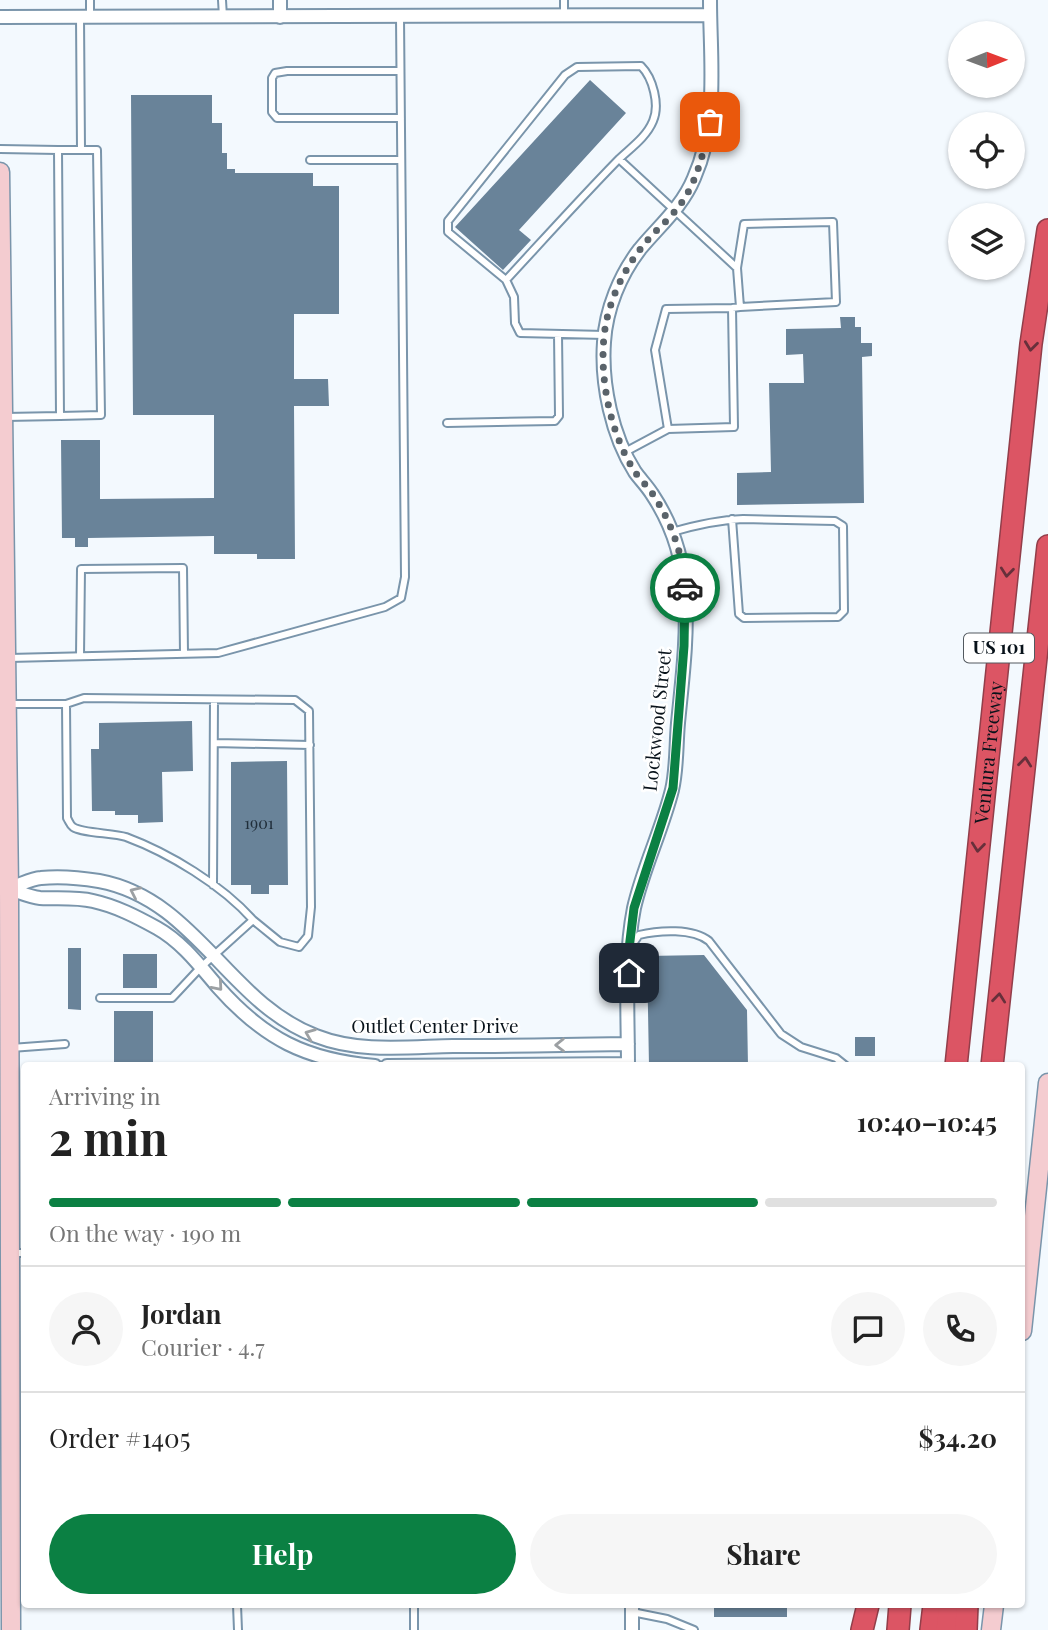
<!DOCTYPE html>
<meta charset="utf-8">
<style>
body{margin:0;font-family:"Playfair Display",serif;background:#f6f6f6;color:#222;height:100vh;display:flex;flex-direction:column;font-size:26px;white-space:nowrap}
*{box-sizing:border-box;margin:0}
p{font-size:23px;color:#767676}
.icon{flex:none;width:38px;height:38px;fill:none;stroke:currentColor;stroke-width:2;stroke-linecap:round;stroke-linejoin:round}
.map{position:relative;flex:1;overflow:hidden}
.sheet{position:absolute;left:21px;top:1062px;width:1004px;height:546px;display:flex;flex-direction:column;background:#fff;border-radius:7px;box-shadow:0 2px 5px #0004}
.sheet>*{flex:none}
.needle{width:46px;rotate:89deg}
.tools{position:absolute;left:948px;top:21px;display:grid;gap:14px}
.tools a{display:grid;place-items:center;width:77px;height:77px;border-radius:50%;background:#fff;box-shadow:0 2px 5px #0004;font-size:35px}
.pin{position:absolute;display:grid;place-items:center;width:60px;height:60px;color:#fff;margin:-30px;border-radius:14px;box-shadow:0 4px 10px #0006}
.courier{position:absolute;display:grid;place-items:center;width:70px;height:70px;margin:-35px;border:5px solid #0b8043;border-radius:50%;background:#fff;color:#222;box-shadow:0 2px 9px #0007}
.head em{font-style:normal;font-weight:700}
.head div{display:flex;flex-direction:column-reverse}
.head{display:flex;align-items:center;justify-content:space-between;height:119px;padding:0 28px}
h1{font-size:46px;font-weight:700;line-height:52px}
.bar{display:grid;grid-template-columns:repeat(4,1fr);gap:10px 7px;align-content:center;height:84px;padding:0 28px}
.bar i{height:9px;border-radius:5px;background:#e0e0e0}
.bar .current{background:#0b8043}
.bar p{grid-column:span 4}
.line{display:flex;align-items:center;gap:18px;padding:0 28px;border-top:2px solid #e0e0e0}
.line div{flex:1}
.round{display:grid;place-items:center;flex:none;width:74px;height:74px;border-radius:37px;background:#f6f6f6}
.primary-button{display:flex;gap:14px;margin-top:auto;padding:14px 28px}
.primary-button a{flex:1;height:80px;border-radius:42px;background:#0b8043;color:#fff;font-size:28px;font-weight:700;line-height:80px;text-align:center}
.primary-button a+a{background:#f6f6f6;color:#222}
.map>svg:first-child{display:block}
.building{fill:#698399}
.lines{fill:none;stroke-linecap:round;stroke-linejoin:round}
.lane-casing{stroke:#7a95ab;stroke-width:10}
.street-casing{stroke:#7a95ab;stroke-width:16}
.secondary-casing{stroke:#7a95ab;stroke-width:21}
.highway-casing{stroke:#923e4a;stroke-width:24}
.lane{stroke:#fff;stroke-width:6}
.street{stroke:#fff;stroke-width:12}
.secondary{stroke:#f4ccd0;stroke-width:18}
.highway{stroke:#dc5564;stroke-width:21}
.oneway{stroke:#67303b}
.oneway2{stroke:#9ca0a3}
.done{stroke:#5a636a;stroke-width:7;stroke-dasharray:0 12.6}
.route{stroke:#0b8043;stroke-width:9}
.labels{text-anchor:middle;stroke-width:5;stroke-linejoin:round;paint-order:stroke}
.number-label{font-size:16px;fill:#202e3a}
.shield{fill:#fff;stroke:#52595f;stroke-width:2}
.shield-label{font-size:18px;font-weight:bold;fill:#08121a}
.street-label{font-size:19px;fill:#08121a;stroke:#fff}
</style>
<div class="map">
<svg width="1048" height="1630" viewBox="0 0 1048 1630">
<rect width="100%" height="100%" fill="#f3f9fe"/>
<path class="building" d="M590,80L626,113L519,230L531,240L503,270L455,227Z
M131,95H212V123H222V153H227V169H235V173H313V186H339V314H294V379H328L329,406H294L295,559H257V554H214V536L88,538V547H75V538H62L61,440H100V499L214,498V415H133Z
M840,317H855V327H861V343H872V356L862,357L864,503L737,505V473L771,472L769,383H804L803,354L786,355V329L841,328Z
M192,721L193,771L162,772L163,822L138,823V815H115V811H92L91,749H99V723Z
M287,761L288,885H269V894H251V885H231V762Z
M68,948H81V1010L68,1009Z
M123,954H157V988H123Z
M704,955L747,1010L748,1066H649L647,956Z
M114,1011H153V1066H114Z
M855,1037H875V1056H855Z
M714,1605H787V1617H714Z"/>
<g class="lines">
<g class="lane-casing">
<path id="lane" d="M90,0V17
M222,0L223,17
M564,16V0
M80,17L81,150
M641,66C653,78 660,105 653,121C646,138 629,149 617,161C579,200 543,240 506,280L448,232V221L565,75L577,67Z
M400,71H287L275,73L272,78V112L277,118H401
M0,149L58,150
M619,159L737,268
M310,160H401
M833,222L836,302L740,307L737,268L744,224Z
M506,280L514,297L515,323L520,333L605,335
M732,308L734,427L668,429L655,350L666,309L732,308L740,307
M5,417L60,416L58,150H97L101,415L60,416
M447,423L555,421L559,416L558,334
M625,452L668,429
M672,532C696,525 717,520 743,519L835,521L843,526L844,611L838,617L744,618L739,614L732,519
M80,656L81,569L183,568L184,654
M9,658L218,653L385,607L401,598L405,577L400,17
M8,704H66
M214,743L310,745
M213,885L214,700
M632,945L639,935C659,930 693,928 709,941L781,1034L801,1047L836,1058L846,1066
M100,998H172L201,967L253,920C222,885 169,853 126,837C113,833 81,833 73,827C70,825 69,821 67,818L66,704L84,698L295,700L309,711L311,907L308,936L299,947L280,942L253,920
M11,1048L65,1044
M12,1253H24
M237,1605L238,1630
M414,1605V1630
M632,1612L667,1619L694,1630"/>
</g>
<g class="street-casing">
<path id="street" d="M280,0V17
M0,17L710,15
M0,889C15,889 27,879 41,878C59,876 81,878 99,881C196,899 228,1003 316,1036C359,1053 407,1047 453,1046C511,1046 570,1045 628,1044
M9,889C19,892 30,897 40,898C58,899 76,897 93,901C116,906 137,917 157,928C182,942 200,966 218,987C264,1039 306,1060 375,1066
M387,1066L628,1064
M628,1066C628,1014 624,959 634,908C643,868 662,830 672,790C677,769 676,745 678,723C682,681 688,637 685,594C683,558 672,524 652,494C647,486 640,479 635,472C612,436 601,384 604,342C606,309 620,275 640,249C660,225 682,207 694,178C719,122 710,59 710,0
M632,1605V1630"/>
</g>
<g class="secondary-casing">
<path id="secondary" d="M0,172L9,889L11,1630
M1022,1331L1048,1083
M991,1630L994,1605"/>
</g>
<g class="highway-casing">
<g id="highway">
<path id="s1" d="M956,1066L1031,344L1048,230"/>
<path d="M992,1066L1048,546"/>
<path d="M862,1630L868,1605"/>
<path d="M898,1630L900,1605"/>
<path d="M931,1630L934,1605"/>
<path d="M947,1630L950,1605"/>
<path d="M966,1630L967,1605"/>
</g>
</g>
<use href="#lane" class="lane"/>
<use href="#street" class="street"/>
<use href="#secondary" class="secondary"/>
<use href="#highway" class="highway"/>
</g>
<defs><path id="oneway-chevron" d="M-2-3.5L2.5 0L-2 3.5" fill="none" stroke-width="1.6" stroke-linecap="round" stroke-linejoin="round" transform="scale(1.75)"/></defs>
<g class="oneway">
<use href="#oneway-chevron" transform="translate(1031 346) rotate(97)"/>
<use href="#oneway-chevron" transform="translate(1007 572) rotate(96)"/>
<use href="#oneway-chevron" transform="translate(1025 762) rotate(-84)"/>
<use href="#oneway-chevron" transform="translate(978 847) rotate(96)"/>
<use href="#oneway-chevron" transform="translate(999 998) rotate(-84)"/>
</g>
<g class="oneway2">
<use href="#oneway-chevron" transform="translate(135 892) rotate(-155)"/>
<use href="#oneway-chevron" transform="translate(218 986) rotate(49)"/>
<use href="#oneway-chevron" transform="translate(310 1034) rotate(-158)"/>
<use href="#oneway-chevron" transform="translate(560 1045) rotate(179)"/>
</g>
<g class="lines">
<path class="done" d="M685,588C683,554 671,521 652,493C647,486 640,479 635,472C609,432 597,370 606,323C613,289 630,259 653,234C663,224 674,214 682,202C698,179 704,150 710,122"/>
<path class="route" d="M629,973V949L634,908L673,788L684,646L685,588"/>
</g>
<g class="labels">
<g class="number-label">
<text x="259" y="829">1901</text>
</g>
<rect class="shield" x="964" y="633.5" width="70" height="29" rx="5"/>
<g class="shield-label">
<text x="999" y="654">US 101</text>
</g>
<g class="street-label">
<text transform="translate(657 720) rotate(-84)" y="7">Lockwood Street</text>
<text dy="7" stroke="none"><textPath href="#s1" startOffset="315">Ventura Freeway</textPath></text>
<text x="435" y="1033">Outlet Center Drive</text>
</g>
</g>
</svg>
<div class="tools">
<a><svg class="needle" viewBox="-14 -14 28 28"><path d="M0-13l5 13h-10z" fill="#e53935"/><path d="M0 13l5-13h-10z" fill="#767676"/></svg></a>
<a><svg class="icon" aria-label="locate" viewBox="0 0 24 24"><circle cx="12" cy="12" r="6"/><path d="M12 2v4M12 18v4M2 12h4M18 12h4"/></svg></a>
<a><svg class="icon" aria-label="layers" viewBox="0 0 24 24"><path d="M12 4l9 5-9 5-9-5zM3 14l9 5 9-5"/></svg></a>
</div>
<div class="pin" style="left:710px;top:122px;background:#ea580c"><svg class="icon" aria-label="bag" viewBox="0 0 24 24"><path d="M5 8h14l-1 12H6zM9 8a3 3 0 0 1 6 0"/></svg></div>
<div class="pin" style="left:629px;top:973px;background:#1f2937"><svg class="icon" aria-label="home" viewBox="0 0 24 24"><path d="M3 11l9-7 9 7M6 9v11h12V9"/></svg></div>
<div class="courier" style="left:685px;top:588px"><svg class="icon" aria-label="car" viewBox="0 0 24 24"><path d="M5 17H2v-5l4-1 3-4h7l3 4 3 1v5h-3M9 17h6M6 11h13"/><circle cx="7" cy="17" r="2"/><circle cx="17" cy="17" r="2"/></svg></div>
<section class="sheet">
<div class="head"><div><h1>2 min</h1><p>Arriving in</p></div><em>10:40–10:45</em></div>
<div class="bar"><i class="current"></i><i class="current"></i><i class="current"></i><i></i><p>On the way · 190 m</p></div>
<div class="line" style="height:126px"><a class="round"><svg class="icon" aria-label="person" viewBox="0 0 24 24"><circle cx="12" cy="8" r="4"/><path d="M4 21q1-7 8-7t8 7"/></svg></a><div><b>Jordan</b><p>Courier · 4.7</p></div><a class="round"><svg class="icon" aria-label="chat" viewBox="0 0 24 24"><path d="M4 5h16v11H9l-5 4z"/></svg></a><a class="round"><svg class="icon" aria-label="phone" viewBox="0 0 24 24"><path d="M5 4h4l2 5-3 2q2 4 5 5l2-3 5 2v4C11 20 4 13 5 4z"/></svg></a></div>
<div class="line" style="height:91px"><div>Order #1405</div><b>$34.20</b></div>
<div class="primary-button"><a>Help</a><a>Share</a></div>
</section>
</div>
